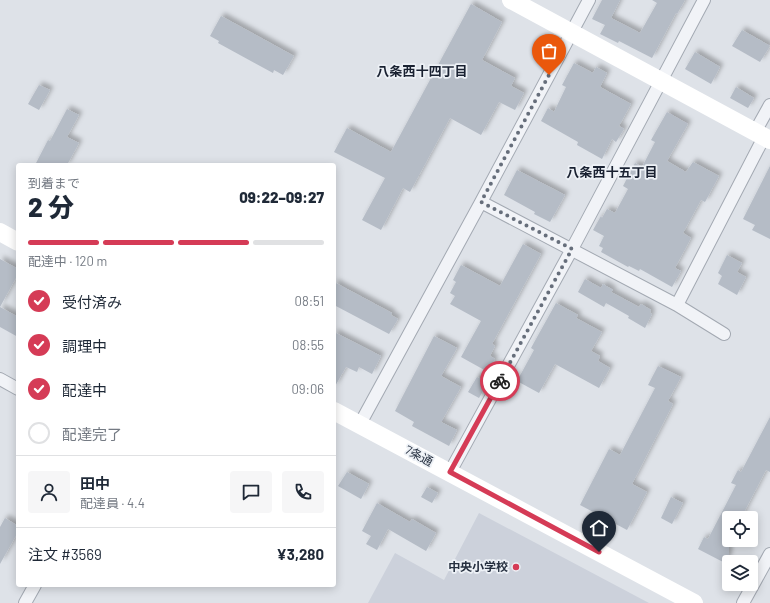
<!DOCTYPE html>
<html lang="ja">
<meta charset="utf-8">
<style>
body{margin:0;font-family:Barlow,"Noto Sans JP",sans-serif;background:#f6f6f7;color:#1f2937;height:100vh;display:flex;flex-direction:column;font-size:15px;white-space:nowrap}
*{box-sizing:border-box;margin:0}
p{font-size:13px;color:#747a83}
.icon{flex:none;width:22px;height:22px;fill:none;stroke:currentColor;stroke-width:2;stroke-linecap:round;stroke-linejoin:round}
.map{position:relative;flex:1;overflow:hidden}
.drawer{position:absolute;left:16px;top:163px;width:320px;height:424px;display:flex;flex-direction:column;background:#fff;border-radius:4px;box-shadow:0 2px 10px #0003}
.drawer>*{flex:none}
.controls{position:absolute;left:722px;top:511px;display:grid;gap:8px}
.controls a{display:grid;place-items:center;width:36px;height:36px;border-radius:4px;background:#fff;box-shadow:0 2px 10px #0003;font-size:20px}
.pin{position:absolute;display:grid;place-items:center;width:34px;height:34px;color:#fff;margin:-41px -17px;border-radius:50% 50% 50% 0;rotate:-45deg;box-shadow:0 0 4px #0007}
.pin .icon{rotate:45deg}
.courier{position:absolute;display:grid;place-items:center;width:40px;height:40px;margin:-20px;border:3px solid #d53b56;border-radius:50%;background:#fff;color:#222;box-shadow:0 1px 5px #0007}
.summary em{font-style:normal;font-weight:800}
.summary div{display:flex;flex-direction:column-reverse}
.summary{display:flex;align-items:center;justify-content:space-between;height:68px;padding:0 12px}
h1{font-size:26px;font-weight:800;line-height:30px}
.bar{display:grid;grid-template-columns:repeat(4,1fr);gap:6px 4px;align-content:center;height:48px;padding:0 12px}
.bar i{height:5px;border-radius:3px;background:#e0e1e3}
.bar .selected{background:#d53b56}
.bar p{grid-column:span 4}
.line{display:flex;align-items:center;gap:10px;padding:0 12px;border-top:1px solid #e0e1e3}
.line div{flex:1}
.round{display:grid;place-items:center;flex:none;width:42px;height:42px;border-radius:4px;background:#f6f6f7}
ol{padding:0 12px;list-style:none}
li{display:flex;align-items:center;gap:12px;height:44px}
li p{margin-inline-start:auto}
li .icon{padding:4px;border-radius:50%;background:#d53b56;color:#fff;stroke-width:4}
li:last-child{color:#747a83}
li i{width:22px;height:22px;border:2px solid #e0e1e3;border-radius:50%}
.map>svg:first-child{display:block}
.built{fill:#ccd1db}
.building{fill:#b5bcc6;filter:url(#shadow)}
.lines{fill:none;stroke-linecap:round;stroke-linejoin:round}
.street-casing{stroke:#a3a9b2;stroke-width:14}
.street{stroke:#f1f3f7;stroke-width:12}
.secondary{stroke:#fff;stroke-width:18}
.done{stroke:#666e7b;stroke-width:4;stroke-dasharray:0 7.2}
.route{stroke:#d53b56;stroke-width:5}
.poi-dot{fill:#d53b56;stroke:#edf1f6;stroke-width:1.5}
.labels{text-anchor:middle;stroke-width:3.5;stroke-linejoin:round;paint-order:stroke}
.street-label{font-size:12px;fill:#263040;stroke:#edf1f6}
.poi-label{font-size:12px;font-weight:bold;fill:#263040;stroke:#edf1f6;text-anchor:end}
.neighbourhood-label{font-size:13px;font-weight:bold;fill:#192131;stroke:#edf1f6}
</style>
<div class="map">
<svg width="770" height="603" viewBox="0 0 770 603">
<defs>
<filter id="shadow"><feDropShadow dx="3.5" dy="-3.5" stdDeviation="2" flood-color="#0004"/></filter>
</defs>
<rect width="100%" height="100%" fill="#dee2e8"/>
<path class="built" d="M479,513L649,603H368L395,553L444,580Z"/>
<path class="building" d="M602,0H620L611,18L640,33L657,3L652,0H685L677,14L676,13L652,58L619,41L618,43L600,34L605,25L592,19Z
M471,4L502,22L482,60L515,78L511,86L524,93L515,110L499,102L481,135L450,118L410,192L403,188L381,230L362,220L385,178L334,152L347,128L391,152Z
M221,16L294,56L283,75L274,70L273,73L218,43L219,41L210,36Z
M742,30L770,46L760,62L732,46Z
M695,52L720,67L711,84L685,69Z
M574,63L593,73L596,67L607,73L600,87L631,104L619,126L624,129L616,142L612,139L602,159L577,145L578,142L541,121L548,108L554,112L566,87L562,85Z
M39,85L50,90L39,110L28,104Z
M736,87L754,98L748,108L730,98Z
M67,109L79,115L67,137L79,143L67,165H35L48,140L50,141Z
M667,112L688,124L667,161L686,172L693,162L719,176L705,202L701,200L683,233L691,238L675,268L681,271L672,287L640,269L639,271L629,266L628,267L601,252L603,248L599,246L604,236L593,230L601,216L602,218L607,209L615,213L628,189L623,186L635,163L642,167L655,142L651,140Z
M770,166V239L752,230L755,225L743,219Z
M517,170L565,195L550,222L534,214L535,212L504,195Z
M523,244L541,254L492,344L495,346L490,356L495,359L488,372L461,357L481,321L450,304L455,296L450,293L456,282L453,280L461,265L500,286Z
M727,255L742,263L737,272L746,277L737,295L718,284L722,276L718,273Z
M0,259L18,269V274L0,307Z
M585,279L601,288L603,284L613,290L611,292L639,307L641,304L651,310L650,313L652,314L645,328L628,318L629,316L606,303L604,307L578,292Z
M334,282L392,313L391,315L398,319L389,334L334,305Z
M556,303L578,315L576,318L602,332L591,351L600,356L598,361L610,368L599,388L555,364L539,393L517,381L534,350L531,348Z
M0,307L18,317V337L0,327Z
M334,332L381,356L372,374L359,367L357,372L346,367L334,388Z
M434,336L457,348L441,376L461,387L441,422L457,430L449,446L412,426L414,422L395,411Z
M658,366L681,377L668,401L673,404L632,484L647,492L627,530L580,505L609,449L620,455L655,388L648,385Z
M477,377L488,382L479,398L468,392Z
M770,417V472L766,470L741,518H729V555L725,563L698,549L704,537L708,539L736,485L731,483L738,470L741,472Z
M347,472L369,484L361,499L338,486Z
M427,487L438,493L432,503L421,497Z
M671,497L683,503L672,524L661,518Z
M377,503L410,522L412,519L436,533L426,551L388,529L377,550L366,544L371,536L362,531Z
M5,518L18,526V532L0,564V527Z"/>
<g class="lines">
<g class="street-casing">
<path id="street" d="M755,132L770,105
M481,202L677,305L724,334
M677,305L764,137
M0,379L18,389
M360,424L481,202L589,0
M450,472L572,249L704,0
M25,603L35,585
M743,603L770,554"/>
</g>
<use href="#street" class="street"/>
<path class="secondary" d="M511,0L770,140
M0,232L18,242
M334,411L694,603"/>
</g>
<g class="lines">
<path class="done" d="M500,381L572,249L481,202L549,75"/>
<path class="route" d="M500,381L450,472L599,552"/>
</g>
<circle class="poi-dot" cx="516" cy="567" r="4"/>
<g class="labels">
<g class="street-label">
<text transform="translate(419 456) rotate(28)" y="4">7条通</text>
</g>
<g class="poi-label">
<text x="508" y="571">中央小学校</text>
</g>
<g class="neighbourhood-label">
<text x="422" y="76">八条西十四丁目</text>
<text x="612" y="177">八条西十五丁目</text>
</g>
</g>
</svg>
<div class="controls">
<a><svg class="icon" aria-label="locate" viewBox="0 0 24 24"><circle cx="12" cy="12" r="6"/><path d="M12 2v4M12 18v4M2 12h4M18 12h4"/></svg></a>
<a><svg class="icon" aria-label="layers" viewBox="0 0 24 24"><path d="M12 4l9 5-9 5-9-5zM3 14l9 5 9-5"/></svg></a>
</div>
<div class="pin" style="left:549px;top:75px;background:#ea580c"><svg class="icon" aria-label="bag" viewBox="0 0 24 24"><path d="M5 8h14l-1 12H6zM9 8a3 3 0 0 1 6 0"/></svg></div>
<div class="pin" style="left:599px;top:552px;background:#1f2937"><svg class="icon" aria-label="home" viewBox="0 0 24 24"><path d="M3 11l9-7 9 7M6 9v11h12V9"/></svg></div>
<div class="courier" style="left:500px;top:381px"><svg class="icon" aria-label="bike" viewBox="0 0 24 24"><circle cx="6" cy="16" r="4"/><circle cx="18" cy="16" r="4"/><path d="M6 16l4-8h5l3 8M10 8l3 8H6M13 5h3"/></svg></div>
<section class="drawer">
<div class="summary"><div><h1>2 分</h1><p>到着まで</p></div><em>09:22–09:27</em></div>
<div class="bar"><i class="selected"></i><i class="selected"></i><i class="selected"></i><i></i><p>配達中 · 120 m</p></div>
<ol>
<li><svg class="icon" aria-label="check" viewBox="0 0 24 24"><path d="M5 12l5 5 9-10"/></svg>受付済み<p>08:51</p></li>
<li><svg class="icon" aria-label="check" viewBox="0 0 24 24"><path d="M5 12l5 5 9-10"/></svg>調理中<p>08:55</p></li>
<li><svg class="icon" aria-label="check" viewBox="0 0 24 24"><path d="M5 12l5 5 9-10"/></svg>配達中<p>09:06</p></li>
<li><i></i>配達完了</li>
</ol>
<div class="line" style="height:72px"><a class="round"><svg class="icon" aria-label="person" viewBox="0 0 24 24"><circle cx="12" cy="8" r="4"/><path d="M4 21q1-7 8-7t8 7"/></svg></a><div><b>田中</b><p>配達員 · 4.4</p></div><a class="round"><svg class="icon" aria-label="chat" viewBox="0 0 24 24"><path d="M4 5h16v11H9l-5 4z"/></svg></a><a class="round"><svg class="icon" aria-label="phone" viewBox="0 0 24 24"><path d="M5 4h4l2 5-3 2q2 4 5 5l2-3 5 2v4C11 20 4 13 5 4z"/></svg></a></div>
<div class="line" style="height:52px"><div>注文 #3569</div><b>¥3,280</b></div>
</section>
</div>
